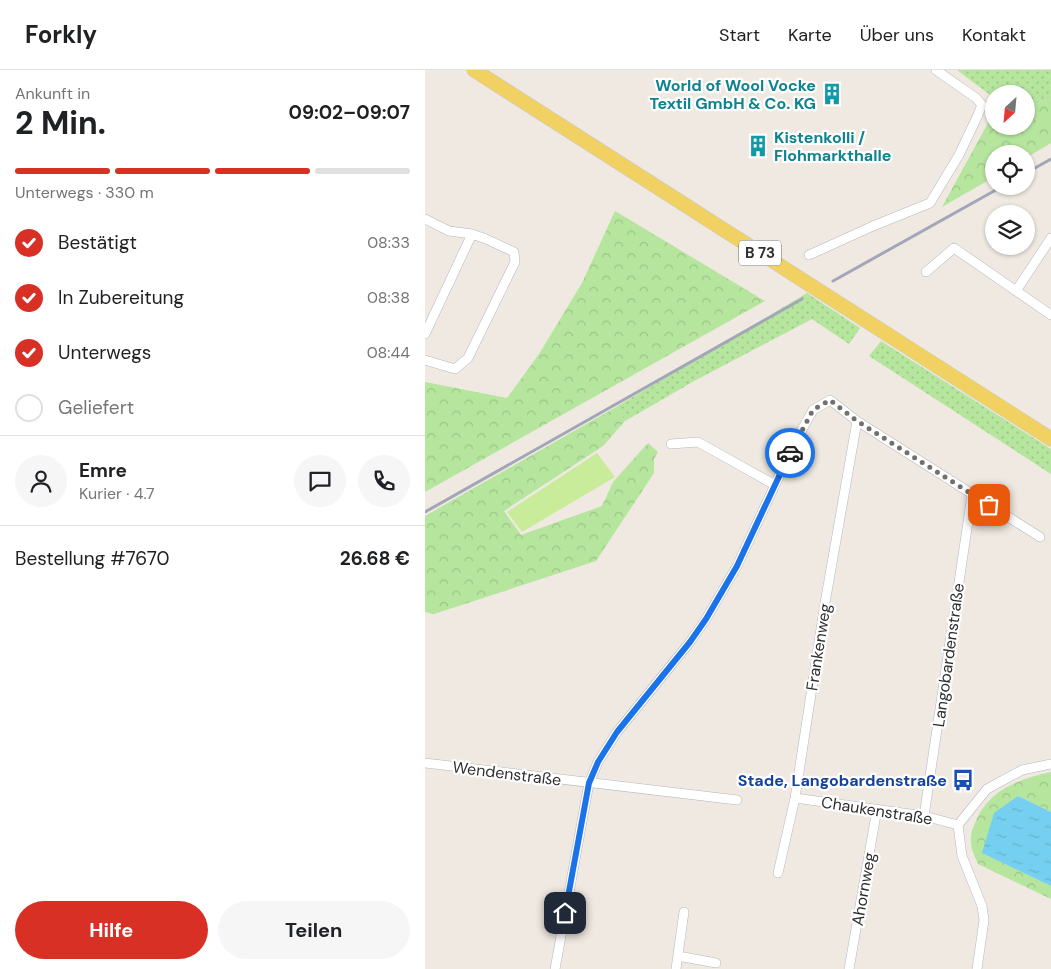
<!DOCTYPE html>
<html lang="de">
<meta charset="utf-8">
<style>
body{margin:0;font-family:"DM Sans",sans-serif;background:#f6f6f6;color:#202124;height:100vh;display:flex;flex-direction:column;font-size:19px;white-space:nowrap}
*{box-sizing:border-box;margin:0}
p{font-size:16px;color:#757577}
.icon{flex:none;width:28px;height:28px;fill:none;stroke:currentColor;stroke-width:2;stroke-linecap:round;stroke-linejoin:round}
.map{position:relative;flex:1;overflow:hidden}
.drawer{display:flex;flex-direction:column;background:#fff;width:425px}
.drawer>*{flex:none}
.needle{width:32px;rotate:206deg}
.tools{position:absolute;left:560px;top:15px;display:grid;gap:10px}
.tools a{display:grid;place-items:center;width:50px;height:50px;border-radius:50%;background:#fff;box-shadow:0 1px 4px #0004;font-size:25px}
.pin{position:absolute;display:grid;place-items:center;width:42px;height:42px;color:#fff;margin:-21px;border-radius:10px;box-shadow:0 2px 8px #0006}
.courier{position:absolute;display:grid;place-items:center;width:50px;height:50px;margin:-25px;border:4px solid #1a73e8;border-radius:50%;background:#fff;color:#222;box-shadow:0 1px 6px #0007}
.overview em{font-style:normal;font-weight:700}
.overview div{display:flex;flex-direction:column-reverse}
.overview{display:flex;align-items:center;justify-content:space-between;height:85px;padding:0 15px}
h1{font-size:32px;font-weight:700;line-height:38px}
.bar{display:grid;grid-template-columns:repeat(4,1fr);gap:8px 5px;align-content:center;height:60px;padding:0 15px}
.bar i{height:6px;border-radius:4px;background:#e0e0e0}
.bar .selected{background:#d93025}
.bar p{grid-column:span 4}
.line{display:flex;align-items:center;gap:12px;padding:0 15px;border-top:1px solid #e0e0e0}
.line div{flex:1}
.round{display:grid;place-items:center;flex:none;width:52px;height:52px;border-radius:26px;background:#f6f6f6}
ol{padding:0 15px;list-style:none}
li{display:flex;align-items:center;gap:15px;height:55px}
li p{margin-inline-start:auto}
li .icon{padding:5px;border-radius:50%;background:#d93025;color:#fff;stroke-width:4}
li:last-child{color:#757577}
li i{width:28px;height:28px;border:2px solid #e0e0e0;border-radius:50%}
.primary-button{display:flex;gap:10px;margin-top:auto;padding:10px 15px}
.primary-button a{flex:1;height:58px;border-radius:30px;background:#d93025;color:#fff;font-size:20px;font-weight:700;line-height:58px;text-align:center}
.primary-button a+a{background:#f6f6f6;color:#202124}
header{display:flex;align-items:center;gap:30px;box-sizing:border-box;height:70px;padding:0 25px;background:#fff;border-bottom:1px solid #e0e0e0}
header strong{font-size:24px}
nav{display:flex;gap:28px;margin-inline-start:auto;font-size:18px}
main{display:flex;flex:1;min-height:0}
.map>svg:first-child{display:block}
.grass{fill:url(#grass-dots)}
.forest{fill:url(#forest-crowns)}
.pitch{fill:#c9ec9a}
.water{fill:url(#water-ripples)}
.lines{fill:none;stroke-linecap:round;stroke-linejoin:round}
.street-casing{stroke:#b4b7c1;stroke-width:10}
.primary-casing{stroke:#c9c9c9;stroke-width:15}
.street{stroke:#fff;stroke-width:9}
.primary{stroke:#f2d163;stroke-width:14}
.rail{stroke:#a3a6b8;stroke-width:3}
.done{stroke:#726f6d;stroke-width:5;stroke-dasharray:0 9}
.route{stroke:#1a73e8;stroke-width:6}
.labels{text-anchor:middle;stroke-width:4.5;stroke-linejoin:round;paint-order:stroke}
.shield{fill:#fff;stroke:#6d6d6d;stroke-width:1}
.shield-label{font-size:15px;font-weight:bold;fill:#2e2e2e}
.culture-label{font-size:16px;font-weight:bold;fill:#0d838f;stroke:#fff;text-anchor:end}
.street-label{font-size:16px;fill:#2e2e2e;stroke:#fff}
.transit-label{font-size:16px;font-weight:bold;fill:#164399;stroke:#fff;text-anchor:end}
</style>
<header>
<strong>Forkly</strong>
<nav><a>Start</a><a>Karte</a><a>Über uns</a><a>Kontakt</a></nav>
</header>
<main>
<section class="drawer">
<div class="overview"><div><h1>2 Min.</h1><p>Ankunft in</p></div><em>09:02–09:07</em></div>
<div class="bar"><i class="selected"></i><i class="selected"></i><i class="selected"></i><i></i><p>Unterwegs · 330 m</p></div>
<ol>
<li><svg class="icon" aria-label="check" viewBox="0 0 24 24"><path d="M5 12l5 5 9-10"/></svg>Bestätigt<p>08:33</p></li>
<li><svg class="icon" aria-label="check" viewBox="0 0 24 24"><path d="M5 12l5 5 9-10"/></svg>In Zubereitung<p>08:38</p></li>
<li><svg class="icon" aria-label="check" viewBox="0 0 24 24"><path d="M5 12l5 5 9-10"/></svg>Unterwegs<p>08:44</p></li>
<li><i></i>Geliefert</li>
</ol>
<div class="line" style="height:90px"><a class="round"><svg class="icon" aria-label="person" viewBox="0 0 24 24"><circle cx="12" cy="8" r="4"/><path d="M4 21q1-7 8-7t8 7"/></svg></a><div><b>Emre</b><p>Kurier · 4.7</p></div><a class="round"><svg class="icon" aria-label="chat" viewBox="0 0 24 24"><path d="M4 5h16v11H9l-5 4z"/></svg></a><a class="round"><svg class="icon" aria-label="phone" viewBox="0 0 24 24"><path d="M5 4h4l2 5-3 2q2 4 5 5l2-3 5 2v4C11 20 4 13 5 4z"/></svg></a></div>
<div class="line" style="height:65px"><div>Bestellung #7670</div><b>26.68 €</b></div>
<div class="primary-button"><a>Hilfe</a><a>Teilen</a></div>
</section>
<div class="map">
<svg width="626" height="899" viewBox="0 0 626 899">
<defs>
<pattern id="grass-dots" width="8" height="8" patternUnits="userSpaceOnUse" patternTransform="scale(1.25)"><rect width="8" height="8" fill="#b6e59e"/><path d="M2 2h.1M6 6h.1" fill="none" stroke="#9dc588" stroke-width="1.8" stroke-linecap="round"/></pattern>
<pattern id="forest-crowns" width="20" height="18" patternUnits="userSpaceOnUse" patternTransform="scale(1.25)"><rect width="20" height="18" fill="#b6e59e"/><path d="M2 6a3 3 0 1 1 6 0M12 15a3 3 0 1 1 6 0" fill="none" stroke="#9dc588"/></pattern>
<pattern id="water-ripples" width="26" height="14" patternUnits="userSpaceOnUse" patternTransform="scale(1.25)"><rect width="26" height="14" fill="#75cff0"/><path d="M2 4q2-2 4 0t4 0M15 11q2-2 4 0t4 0" fill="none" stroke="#66b2ce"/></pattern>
</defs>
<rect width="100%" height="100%" fill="#efe9e1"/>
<path class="grass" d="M532,0H626V29L601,36V24H569V28Z
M382,223L435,258L424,274L387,249L271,310L200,351L191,337Z
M456,271L626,379V404L444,286Z"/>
<path class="forest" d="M626,29V73L601,88V84H569V107L517,137L569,42V56H601V36Z
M190,141L340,231L0,422V312L82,328L114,284L157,213Z
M191,337L200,351L178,376L79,441L96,465L177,436L188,412L223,373L233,382L229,389V403L171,491L9,544L0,542V446Z
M626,702V742L593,726L558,783L626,816V829L553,794C550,787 546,779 546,772C545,766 548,758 550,753C563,720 594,709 626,702Z"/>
<path class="pitch" d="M172,383L190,407L97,462L82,442Z"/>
<path class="water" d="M593,726L626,742V816L557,783L569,743Z"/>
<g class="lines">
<g class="street-casing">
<path id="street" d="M0,149L24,161L47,164L61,169L89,182L90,192L43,288L30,299L0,290
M384,185L448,156L505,133L534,85L552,47L557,35L551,28L511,0
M501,202L529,178L626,245
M591,221L626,168
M0,264L47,164
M246,374L273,372L350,415
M0,693L312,730
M370,728L499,746L533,755
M499,746L547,425
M533,755L537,786L557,836L559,850L552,899
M533,755L562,719L597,700L626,694
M353,803L370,728L400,533L432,351
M253,886L291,893
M130,899L164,713L173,692L192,662L265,572L281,549L312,496L371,370L388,340L405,330L432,351L615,467
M251,899L259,842
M424,899L452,739"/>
</g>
<g class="primary-casing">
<path id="primary" d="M49,0L626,369"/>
</g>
<use href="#street" class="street"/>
<use href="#primary" class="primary"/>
<path class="rail" d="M601,103L626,89
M408,211L578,116
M0,442L377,229"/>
</g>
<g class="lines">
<path class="done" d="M365,383L388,340L405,330L432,351L564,435"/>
<path class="route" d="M140,843L164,713L173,692L192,662L265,572L281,549L312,496L365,383"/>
</g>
<defs>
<g id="building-bare" transform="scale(1.725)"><path d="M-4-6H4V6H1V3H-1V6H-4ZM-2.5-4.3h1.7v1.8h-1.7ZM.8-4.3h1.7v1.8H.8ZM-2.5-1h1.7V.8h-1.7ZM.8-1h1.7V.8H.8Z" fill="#0f9aa8" stroke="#fff" stroke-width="2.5" paint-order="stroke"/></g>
<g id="bus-bare" transform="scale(1.725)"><path d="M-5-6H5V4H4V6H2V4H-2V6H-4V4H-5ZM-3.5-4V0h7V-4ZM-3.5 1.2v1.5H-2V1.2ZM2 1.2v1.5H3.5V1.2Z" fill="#1a4fb4" stroke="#fff" stroke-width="2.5" paint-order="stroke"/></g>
</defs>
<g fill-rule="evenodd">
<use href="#building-bare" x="407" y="24"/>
<use href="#building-bare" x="333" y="76"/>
<use href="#bus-bare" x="538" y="710"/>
</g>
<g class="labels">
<rect class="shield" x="314" y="170.5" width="42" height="25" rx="4"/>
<g class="shield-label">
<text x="335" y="188">B 73</text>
</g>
<g class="culture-label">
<text x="391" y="21">World of Wool Vocke<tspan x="391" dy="18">Textil GmbH &amp; Co. KG</tspan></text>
<text x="349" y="73" text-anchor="start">Kistenkolli /<tspan x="349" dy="18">Flohmarkthalle</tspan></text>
</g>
<g class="street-label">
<text transform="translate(393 577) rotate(-81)" y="6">Frankenweg</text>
<text transform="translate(523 585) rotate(-82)" y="6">Langobardenstraße</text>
<text transform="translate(82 703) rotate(7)" y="6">Wendenstraße</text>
<text transform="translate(452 740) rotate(9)" y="6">Chaukenstraße</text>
<text transform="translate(438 819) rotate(-80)" y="6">Ahornweg</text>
</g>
<g class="transit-label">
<text x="522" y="716">Stade, Langobardenstraße</text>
</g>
</g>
</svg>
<div class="tools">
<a><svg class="needle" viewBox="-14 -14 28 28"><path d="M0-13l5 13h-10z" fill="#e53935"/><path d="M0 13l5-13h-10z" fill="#757577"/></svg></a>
<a><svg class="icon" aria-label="locate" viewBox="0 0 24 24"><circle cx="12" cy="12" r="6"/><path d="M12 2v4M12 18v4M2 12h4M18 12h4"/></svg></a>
<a><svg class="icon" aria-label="layers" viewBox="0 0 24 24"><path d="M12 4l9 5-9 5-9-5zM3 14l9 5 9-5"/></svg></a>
</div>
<div class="pin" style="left:564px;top:435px;background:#ea580c"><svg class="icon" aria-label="bag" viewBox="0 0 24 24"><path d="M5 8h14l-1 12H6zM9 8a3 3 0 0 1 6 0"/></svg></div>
<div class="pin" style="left:140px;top:843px;background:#1f2937"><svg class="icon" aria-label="home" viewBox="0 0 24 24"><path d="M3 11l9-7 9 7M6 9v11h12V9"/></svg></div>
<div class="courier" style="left:365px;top:383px"><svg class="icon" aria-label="car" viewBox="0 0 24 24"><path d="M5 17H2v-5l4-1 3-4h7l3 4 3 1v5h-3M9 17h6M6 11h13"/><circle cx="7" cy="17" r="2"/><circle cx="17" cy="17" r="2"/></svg></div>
</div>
</main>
